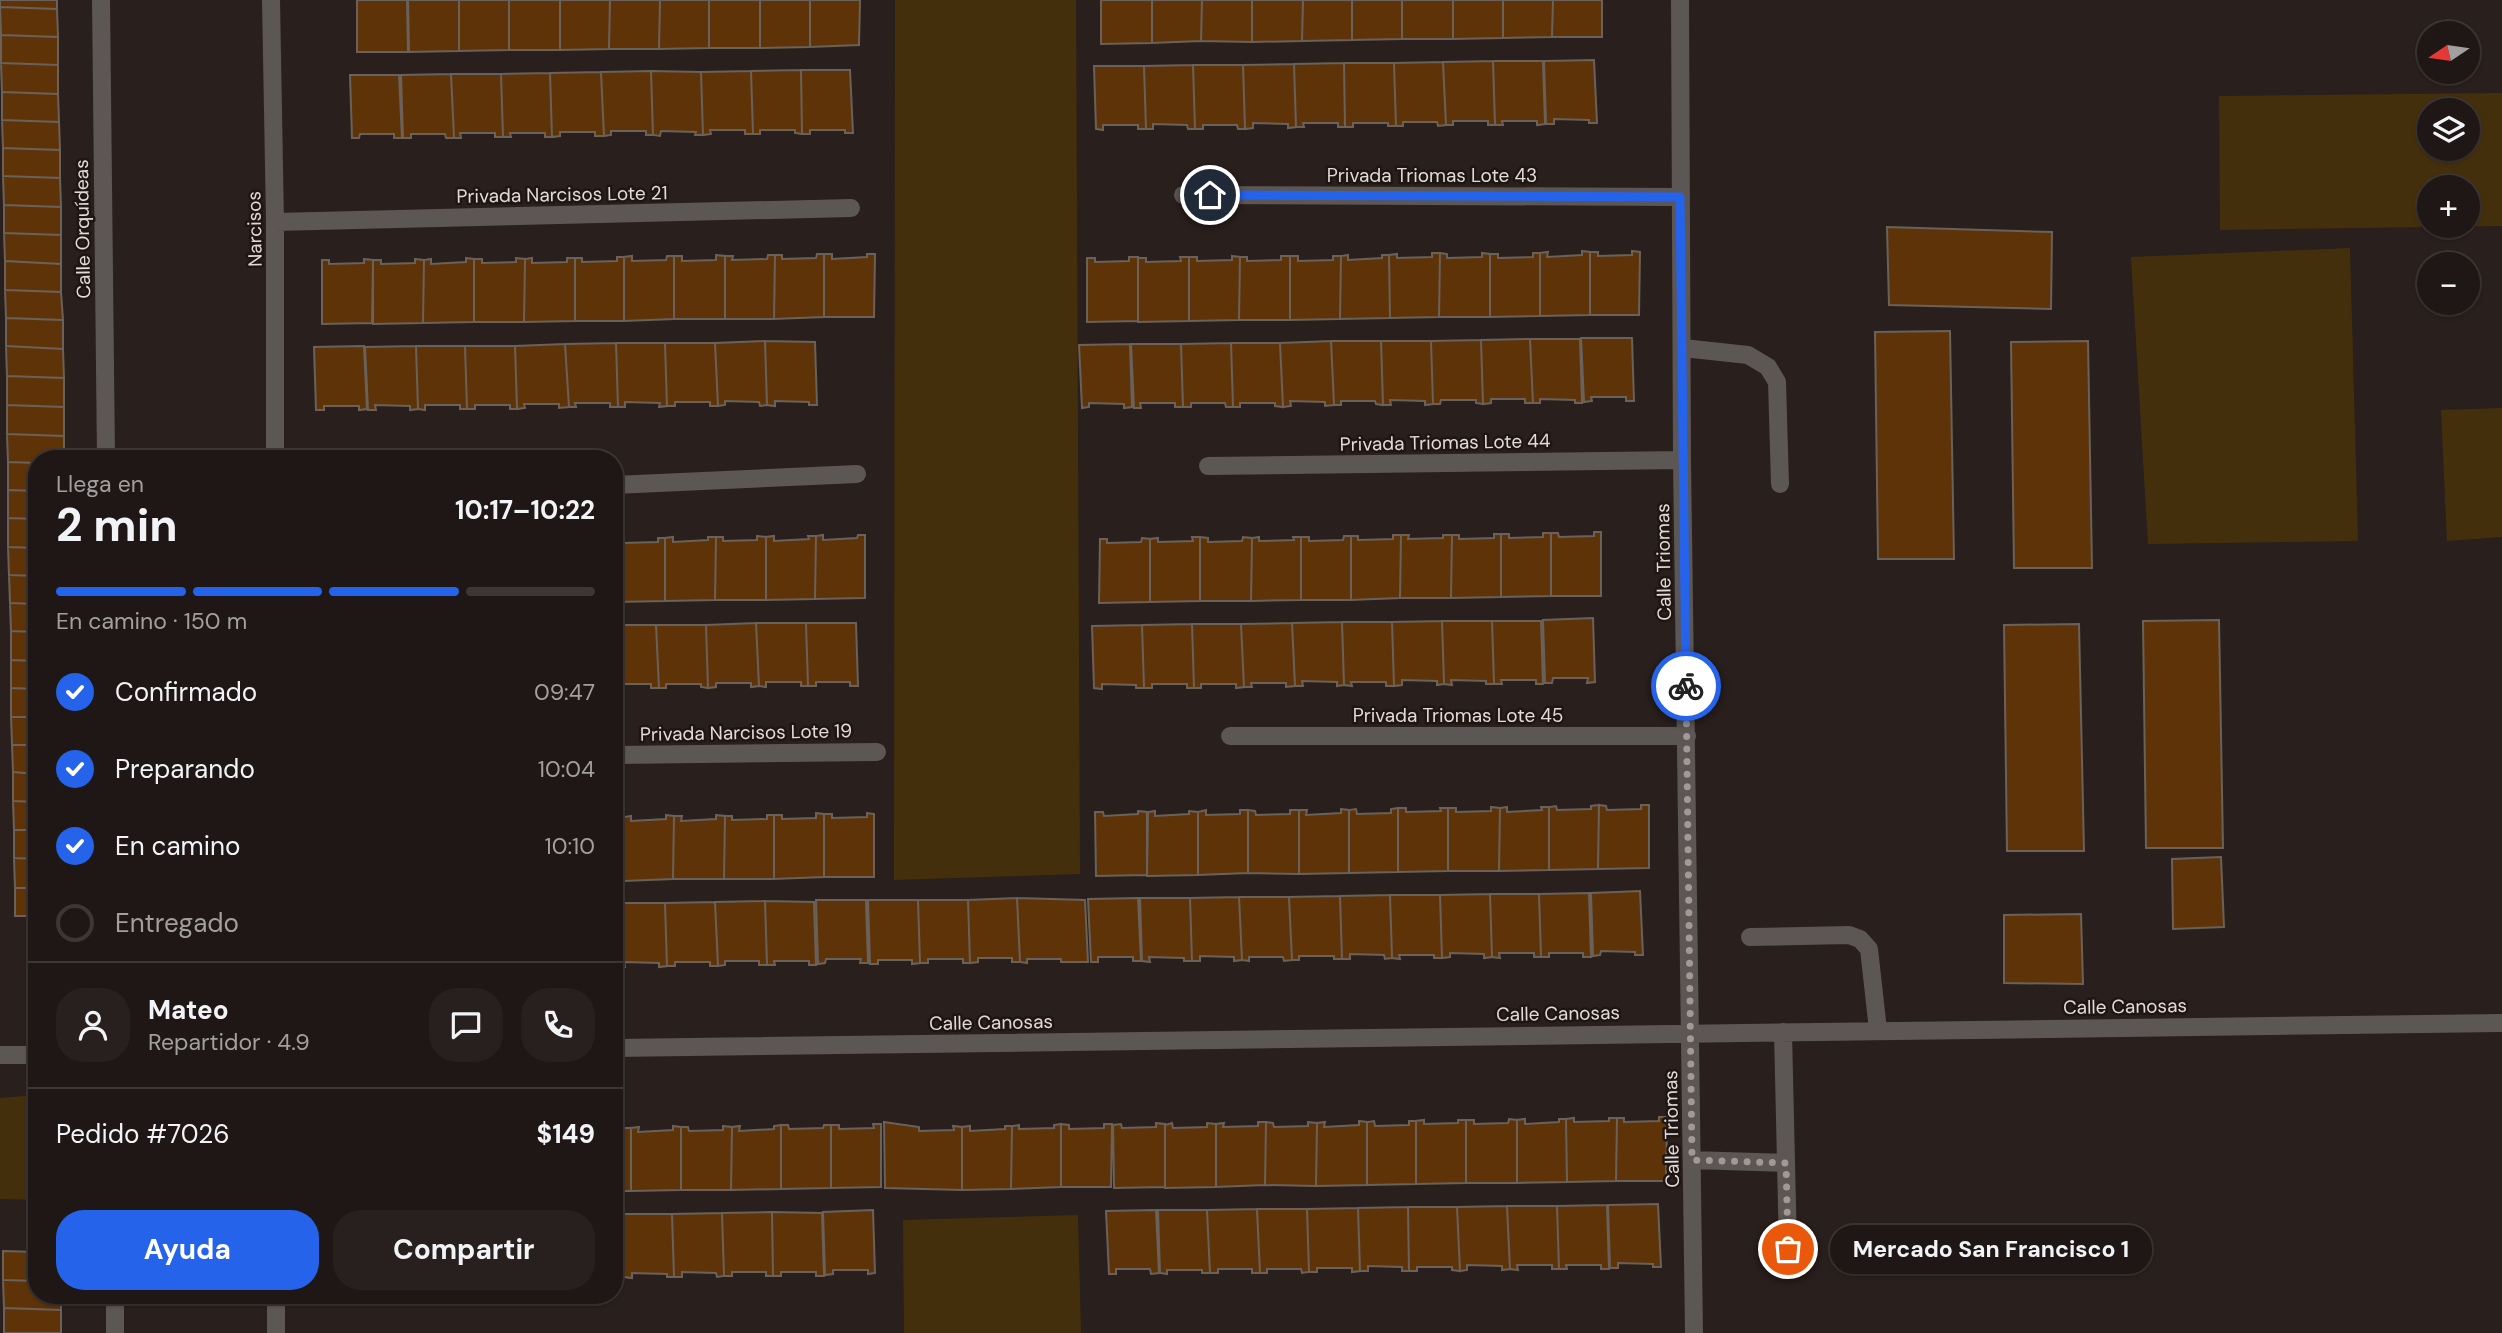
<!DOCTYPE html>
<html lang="es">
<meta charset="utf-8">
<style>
body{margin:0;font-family:"DM Sans",sans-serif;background:#27201e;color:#f1f3f6;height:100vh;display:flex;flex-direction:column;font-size:26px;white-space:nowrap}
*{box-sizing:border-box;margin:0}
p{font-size:23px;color:#a19fa0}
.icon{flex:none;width:38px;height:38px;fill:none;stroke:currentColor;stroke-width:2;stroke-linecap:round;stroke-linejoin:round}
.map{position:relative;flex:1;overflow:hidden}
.panel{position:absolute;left:28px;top:450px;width:595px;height:854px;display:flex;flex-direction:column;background:#1f1715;border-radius:28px;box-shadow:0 2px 5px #0004,0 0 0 2px #3c3634}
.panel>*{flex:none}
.needle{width:46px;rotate:257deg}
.tools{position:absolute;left:2417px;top:21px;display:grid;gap:14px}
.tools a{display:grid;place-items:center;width:63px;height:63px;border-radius:50%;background:#1f1715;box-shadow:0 2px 5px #0004,0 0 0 2px #3c3634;font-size:35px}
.pin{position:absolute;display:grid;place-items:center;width:60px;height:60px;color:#fff;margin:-30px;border:4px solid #fff;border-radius:50%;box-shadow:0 2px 7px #0007}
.courier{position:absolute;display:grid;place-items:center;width:70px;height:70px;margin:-35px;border:5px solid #2563eb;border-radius:50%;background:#fff;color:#222;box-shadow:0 2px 9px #0007}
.bubble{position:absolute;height:49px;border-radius:24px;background:#1f1715;box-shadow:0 2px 5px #0004,0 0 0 2px #3c3634;font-size:23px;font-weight:700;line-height:49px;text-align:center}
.overview em{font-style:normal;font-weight:700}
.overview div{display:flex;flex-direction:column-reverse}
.overview{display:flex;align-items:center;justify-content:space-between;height:119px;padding:0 28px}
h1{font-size:46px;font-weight:700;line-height:52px}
.bar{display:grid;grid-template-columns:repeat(4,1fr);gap:10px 7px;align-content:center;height:84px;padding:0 28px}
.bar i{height:9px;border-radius:5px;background:#3c3634}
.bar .selected{background:#2563eb}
.bar p{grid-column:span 4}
.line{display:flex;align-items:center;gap:18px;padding:0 28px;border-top:2px solid #3c3634}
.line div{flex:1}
.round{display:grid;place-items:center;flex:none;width:74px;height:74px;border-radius:28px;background:#27201e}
ol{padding:0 28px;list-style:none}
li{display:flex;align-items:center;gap:21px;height:77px}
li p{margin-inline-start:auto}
li .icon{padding:7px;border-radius:50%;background:#2563eb;color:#fff;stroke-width:4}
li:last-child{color:#a19fa0}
li i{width:38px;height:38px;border:4px solid #3c3634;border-radius:50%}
.button{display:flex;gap:14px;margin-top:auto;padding:14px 28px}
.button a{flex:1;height:80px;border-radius:28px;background:#2563eb;color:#fff;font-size:28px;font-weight:700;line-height:80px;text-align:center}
.button a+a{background:#27201e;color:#f1f3f6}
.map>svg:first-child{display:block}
.green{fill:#442f0d;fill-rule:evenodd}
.building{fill:#5e3308;stroke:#6a615a;stroke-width:2}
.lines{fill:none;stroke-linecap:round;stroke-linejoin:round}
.minor{stroke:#5c5655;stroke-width:18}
.done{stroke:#a19996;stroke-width:7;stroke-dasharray:0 12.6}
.route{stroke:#2563eb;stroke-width:9}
.labels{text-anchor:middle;stroke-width:5;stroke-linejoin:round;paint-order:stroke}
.street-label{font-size:19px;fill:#e1dad8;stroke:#1f1613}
</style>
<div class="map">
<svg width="2502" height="1333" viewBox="0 0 2502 1333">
<rect width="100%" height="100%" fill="#291f1c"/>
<path class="green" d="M895,0H1076L1080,874L894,880Z
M2502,93V226L2220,230L2219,96ZM2468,110V149H2429V110ZM2429,187H2468V226H2429Z
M2350,248L2358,541L2148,544L2131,257Z
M2502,408V537L2447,541L2441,410Z
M37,1095V1200L0,1199V1098Z
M1078,1215L1081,1333H904L903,1220Z"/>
<path class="building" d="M0,0H57V9L0,7Z
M357,0H407L408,52H357Z
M408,0H459V51L409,52Z
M459,0H509V50L459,51Z
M509,0H560V50H509Z
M560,0H610L609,49L560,50Z
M610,0H660L659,49H609Z
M660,0H709V48L659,49Z
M709,0H760V48H709Z
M760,0H810V47L760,48Z
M810,0H860L859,45L810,47Z
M1101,0H1152V43L1101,44Z
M1152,0H1202L1201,41L1152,43Z
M1202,0H1252V42L1201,41Z
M1252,0H1303L1302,41L1252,42Z
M1303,0H1352V40L1302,41Z
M1352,0H1402V39L1352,40Z
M1402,0H1453V39H1402Z
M1453,0H1503V38L1453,39Z
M1503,0H1553L1552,37L1503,38Z
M1553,0H1602V37H1552Z
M0,7L57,9L58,37L1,35Z
M1,35L58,37V65L1,63Z
M1594,60L1597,123H1589V120L1554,119V124H1546L1544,61Z
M1493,61L1495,125H1488V121H1453V125H1446L1443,62Z
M1493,61H1543L1545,124L1537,125V121H1502L1503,125H1495Z
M1443,62L1446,125L1438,126L1437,122H1403V126H1396L1394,63Z
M1,63L58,65V94L2,92Z
M1344,63L1345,127H1338V123H1303L1304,127H1296L1294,64Z
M1344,63H1394L1396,126H1388V123H1353V127H1345Z
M1294,64L1296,127L1288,128V124L1253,123V128L1245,129L1243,65Z
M1193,65L1195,129H1188L1187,125L1153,124V129H1146L1144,66Z
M1193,65H1243L1245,129H1238L1237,125H1203V129H1195Z
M1094,66H1144L1146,129H1138V125H1103V130L1096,129Z
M801,70L802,134L795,133V130H760V134H753L751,71Z
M801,70H850L853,133H845V130H810V134H802Z
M651,71L653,135H646V131H611V135L604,136L601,72Z
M651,71L701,72L703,135H695L696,132L661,131L660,136L653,135Z
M751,71L753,134H745V130H710L711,134L703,135L701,72Z
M601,72L604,136H595V132H560V136L552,137L550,73Z
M550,73L552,137H545V133H510L511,137H503L501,74Z
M451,74L454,138H446L445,134H411V138H403L401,75Z
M451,74H501L503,137H495V133H460L461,138H454Z
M350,75H399L402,138H394V134H360L359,138H352Z
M2,92L58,94L59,122L2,120Z
M2,120L59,122L60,150L3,148Z
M3,148L60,150V178L3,176Z
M3,176L60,178L61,207L4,205Z
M4,205L61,207V235L4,233Z
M1887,227L2052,232L2051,309L1889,305Z
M4,233L61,235V264L5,261Z
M1582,251L1590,252V315L1540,316V253L1548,252L1547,257L1582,255Z
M1632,251L1640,252L1639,315H1590V252H1598V256L1632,255Z
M1432,253H1440L1439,317L1390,318L1389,255L1397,254V258L1432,257Z
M1440,253L1447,254V258L1482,257V253L1490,254V317H1439Z
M1533,253H1540V316L1490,317V254H1498V258L1533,257Z
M817,254H824V317L774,319L775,255H782V259L816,258Z
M824,254H832V259L867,257V254H875L874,317H824Z
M716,255L725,256V319H674V256H682V261L716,260Z
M768,255H775L774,319H725V256H733L732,260L767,259Z
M1348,255V260L1382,258V255H1389L1390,318L1340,319L1341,256Z
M632,256V261L666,260L667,256H674V319L624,321V257Z
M1232,256L1240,257L1239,320L1189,321V257H1197V261L1232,260Z
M1281,256H1290V320H1239L1240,257H1247V261L1281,260Z
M1290,256H1298V261L1333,260V256H1341L1340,319L1290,320Z
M617,257H624V321H575V258H582V262L617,261Z
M1129,257H1138V321L1087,322V258H1095V262L1129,261Z
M1180,257H1189V321L1138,322V258H1146V262L1181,261Z
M466,258L474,259V322L423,323L424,260L431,259V264L466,262Z
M516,258L525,259L524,322H474V259H482V263L516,262Z
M532,258V263L567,262V258H575V321L524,322L525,259Z
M364,259L373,260L372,323L322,324V260H329V264L364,263Z
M415,259L424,260L423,323L373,324V260H381V264L415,263Z
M5,261L61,264V292L5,290Z
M5,290L61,292L63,320L6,318Z
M6,318L63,320V349L6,346Z
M1950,331L1954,559H1878L1875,332Z
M1581,338H1632L1634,401H1626V397H1591L1592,401L1584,402Z
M1530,339L1533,403H1525V399H1491V403L1483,404L1481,340Z
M1530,339H1580L1582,403H1575V400L1540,399V403H1533Z
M1481,340L1483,404L1476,403V400H1441L1440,404H1433L1431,341Z
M765,341L767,405L760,406L759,402L725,401V405L718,406L715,343Z
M765,341L815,342L817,405H809V402L775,401V406L767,405Z
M1331,341L1334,405L1325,406V402L1290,401L1291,406L1283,407L1280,343Z
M1331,341H1381L1383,405L1376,404L1375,401H1341V405H1334Z
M1381,341H1431L1433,404L1425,405V401L1390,400L1391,405H1383Z
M2088,341L2092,568H2014L2011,342Z
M616,343L618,407H610V403H575L576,407H569L565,344Z
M616,343H665L667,406L659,407L660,403L625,402V407H618Z
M665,343H715L718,406H710V402H675V406H667Z
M1231,343L1233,407H1226L1225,403H1191V407H1183L1181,344Z
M1231,343H1280L1283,407L1275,406V403H1240V407H1233Z
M565,344L569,407L559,408V404H524L525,408L517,409L515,346Z
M1130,344L1132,407L1124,408V404L1089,403V407L1082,408L1079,345Z
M1131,344H1181L1183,407H1175V403H1140L1141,408H1134Z
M6,346L63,349L64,378L7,376Z
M364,346L367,409L359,410V406H324V410H316L314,347Z
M416,346L418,409L410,410V406L375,405L376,410H368L365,347Z
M416,346H465L467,409H460V405H425V410L418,409Z
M465,346H515L517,409H510V405H475V409H467Z
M7,376L64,378V407L7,405Z
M7,405L64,407V436L7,434Z
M7,434L64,436V458H37V463L8,462Z
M8,462L37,463V491L8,490Z
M8,490L37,491V519L8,518Z
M8,518L37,519V548L8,547Z
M1594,532H1601V596H1551V533H1558L1559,537L1594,536Z
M1543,533H1551V596L1501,597V534H1509V538L1543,537Z
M1494,534H1501V597L1451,598L1452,535H1459V539L1494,538Z
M823,535V540L857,538L858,535H865V598L815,599L816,536Z
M1393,535H1401L1400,598L1351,600V536H1358V540L1393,539Z
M1401,535H1409L1408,539L1443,538V535H1452L1451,598H1400Z
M757,536L766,537V600H715L716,537H723V541L757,540Z
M774,536V541L809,539L808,536H816L815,599L766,600V537Z
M1344,536H1351V600H1301V537H1309V541L1343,540Z
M673,537V542L708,540V537H716L715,600L665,601V538Z
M1192,537H1200V601L1150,602V539L1158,538V542L1193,541Z
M1200,537L1208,538V542L1242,541L1243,537L1252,538L1251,601H1200Z
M1259,537V541L1294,540L1293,537H1301V600L1251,601L1252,538Z
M623,538V543L658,542V538H665V601L615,602L616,539Z
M1142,538L1150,539V602L1099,603L1100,539H1107V543L1141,542Z
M8,547L37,548V576L9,575Z
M9,575L37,576V604L10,603Z
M10,603L37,604V632L11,631Z
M1593,618L1595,682L1587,683L1588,678H1553L1552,683H1545L1543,620Z
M2219,620L2223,848H2146L2143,621Z
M1442,621L1444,684L1437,685V681L1402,680V685L1394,686L1392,622Z
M1442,621H1492L1494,684H1486V681L1451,680L1452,685L1444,684Z
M1492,621H1541L1543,684H1536V680H1501L1502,684H1494Z
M1342,622L1344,685L1337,686V682L1302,681L1303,686H1295L1292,623Z
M1342,622H1392L1394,686H1386V682H1351L1352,686L1344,685Z
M756,623L759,686L751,687V683H716V687L708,688L706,625Z
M756,623H806L808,686H801V682H766V687L759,686Z
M806,623H856L858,686H850V682H816V686H808Z
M1292,623L1295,686L1286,687V683H1251L1252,687H1244L1241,624Z
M1192,624L1194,688H1187V684H1152V688H1144L1142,625Z
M1192,624H1241L1244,687L1236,688V684H1201V688H1194Z
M2079,624L2084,851H2007L2004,625Z
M614,625H656L659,688H651V684H616L617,688H614Z
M656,625H706L708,688L701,687V684H666V688H659Z
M1142,625L1144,688H1136V685L1102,684V689L1094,688L1092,626Z
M11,631L37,632V661L11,660Z
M11,660L37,661V689L11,688Z
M11,688L37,689V717H11Z
M11,717H37V745H12Z
M12,745H37V774L13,772Z
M13,772L37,774V802L13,801Z
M13,801L37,802V830H14Z
M1599,805L1598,869L1549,870V807L1556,806L1557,810L1591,809V806Z
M1599,805L1606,806L1607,810L1641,809V805H1649V868L1598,869Z
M1491,807L1500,808L1499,871H1448V808H1456V812L1491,811Z
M1507,807V812L1542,810L1541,807H1549V870L1499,871L1500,808Z
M1398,808V872L1349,873V810L1356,809L1357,814L1391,813V809Z
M1398,808H1406V812L1441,811L1440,808H1448V871L1398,872Z
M1341,809L1349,810V873L1299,874V810H1307L1306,815L1341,813Z
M1206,810V815L1240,814V810H1248V873L1198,875V812Z
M1248,810L1255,811L1256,815L1290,814V810H1299V874L1248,873Z
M1138,811L1147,812V875L1096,876L1095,812H1103L1104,816L1138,814Z
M1155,811V816L1189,814V811L1198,812V875L1147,876L1148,812Z
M816,813L824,814V877L774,879V815H782V819L816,818Z
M867,813L874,814V877H824V814H832V818L867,817Z
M666,815L674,816L673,879L624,881V817L631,816V821L666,819Z
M716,815L725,816L724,879H673L674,816H682L681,821L716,819Z
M767,815H774V879H724L725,816H732V820L767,819Z
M617,817H624V881H614V821Z
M14,830H37V859L14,858Z
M2221,857L2224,927L2173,929L2172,859Z
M14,858L37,859V888H15Z
M15,888H37V916H15Z
M1640,891L1643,955H1635V952L1601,951L1600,955L1593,956L1591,893Z
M1589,893L1591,957H1583V953H1549V957H1541L1539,894Z
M1490,894L1492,957L1484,958V954L1450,953V957L1442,958L1440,895Z
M1490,894H1539L1541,957H1534V953H1499L1500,958L1492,957Z
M1390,895L1392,958L1385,959L1384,955L1350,954V959H1342L1340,896Z
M1390,895H1440L1442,958H1434V955H1399L1400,959L1392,958Z
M1340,896L1342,959H1334V956H1299V960H1292L1289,897Z
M1239,897L1242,960L1234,961V957L1200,956V961H1192L1190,898Z
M1239,897H1289L1292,960L1284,961L1283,957H1249V961L1242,960Z
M1017,898L1085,900L1088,962H1061V959H1027V963L1020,962Z
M1017,898L1020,962H1012V958H978V962L970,963L968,900Z
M1138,898L1141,961H1133V957H1098V962H1091L1088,899Z
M1140,898H1190L1192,961H1184V958L1149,957L1150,962L1142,961Z
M816,900H866L868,963H860L861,959H826L825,963L818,964Z
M868,900H918L920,963L912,964V960H878V964H870Z
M918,900H968L970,963H963V959H928V963H920Z
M765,901L767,965H759V961H725V965L718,966L715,902Z
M765,901L814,902L816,965H809V961H774L775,965H767Z
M715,902L718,966H710V962H675V966H667L665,903Z
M614,903L618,967H614Z
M615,903H665L667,966L659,967V963L624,962L625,967H618Z
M2081,914L2083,984L2004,983V915Z
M1659,1117H1667L1666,1181H1616L1617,1118H1624V1122L1659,1121Z
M1574,1118V1122L1609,1121V1118H1617L1616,1181L1567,1182L1566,1119Z
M1509,1119L1517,1120V1183H1466V1120H1474V1124L1508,1123Z
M1525,1119V1124L1559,1122V1119H1566L1567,1182L1517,1183V1120Z
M1424,1120V1124L1458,1123V1120H1466V1183L1416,1184V1121Z
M1359,1121L1367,1122V1185L1316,1186L1317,1123L1325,1122L1324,1127L1359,1125Z
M1374,1121L1375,1126L1409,1125V1121H1416V1184L1367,1185V1122Z
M884,1122L919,1127V1131L954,1130L953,1126L962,1127V1190L885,1188Z
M1258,1122H1266L1265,1185L1216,1187V1124L1224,1123L1223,1127L1258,1126Z
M1266,1122L1273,1123L1274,1127L1308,1126V1122L1317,1123L1316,1186L1265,1185Z
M1156,1123L1165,1124V1187L1114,1188L1113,1125L1121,1124L1122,1128L1156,1127Z
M1172,1123L1173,1128L1207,1127V1123L1216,1124V1187L1165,1188V1125Z
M873,1124H881V1187L831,1188V1125H839V1129L874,1128Z
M1061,1124L1069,1125V1129L1104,1128V1124H1112L1111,1187H1061Z
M1061,1124V1187L1011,1189L1012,1126L1019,1125V1129L1054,1128V1125Z
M781,1125V1189L731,1190L732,1127L740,1126L739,1131L774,1129V1126Z
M781,1125H788L789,1129L823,1128L824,1125H831V1188L781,1189Z
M673,1126L681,1127V1190L631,1191V1128L639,1127L638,1132L673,1130Z
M723,1126L732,1127L731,1190H681V1127H688L689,1131L723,1130Z
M970,1126V1131L1005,1129V1126H1012L1011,1189L962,1190V1127Z
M624,1128H631V1191H614V1132H624Z
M1658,1204L1661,1267H1653V1264L1618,1263V1268H1610L1608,1205Z
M1607,1205L1609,1269H1601V1265H1566L1567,1269H1559L1557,1206Z
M1507,1206L1510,1269L1502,1270V1266L1467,1265V1270L1460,1271L1457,1207Z
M1507,1206H1557L1559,1269H1552V1265H1517L1518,1270L1510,1269Z
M1408,1207L1409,1271H1402V1267L1368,1266V1271H1360L1358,1208Z
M1408,1207H1457L1460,1271L1452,1270V1267H1417V1271H1409Z
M1358,1208L1360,1271L1352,1272V1268H1317V1272H1309L1307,1209Z
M1257,1209L1260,1273H1252V1269H1218V1273H1210L1207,1210Z
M1257,1209H1307L1309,1272L1302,1273L1301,1269H1267V1273H1260Z
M873,1210L875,1273L868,1274V1270H833V1274L825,1275L823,1212Z
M1156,1210L1159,1273L1151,1274L1150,1269H1116V1274H1109L1106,1211Z
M1158,1210H1207L1210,1273H1202V1270H1167V1274L1160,1273Z
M772,1212L773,1276H766V1272H732V1276H724L722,1213Z
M772,1212L822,1213L824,1276H816V1272H781V1276H773Z
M722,1213L724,1276L717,1277L716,1273L682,1272V1277H674L672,1214Z
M614,1214H622L624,1277L617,1278V1274H614Z
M622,1214H672L674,1277H667V1274L632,1273V1278L624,1277Z
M3,1251L37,1252V1281L3,1280Z
M3,1280L37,1281V1295H61V1310L4,1308Z
M4,1308L61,1310V1333H4Z"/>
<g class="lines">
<path class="minor" d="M101,0L106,458
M271,0L275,222V458
M1680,0L1682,460L1694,1333
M1183,195L1680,197
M275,222L851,208
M1683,348L1748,355L1768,367L1777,382L1780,484
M1208,466L1682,460
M614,485L857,474
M1230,736H1687
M614,755L877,752
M1750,937L1849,935L1860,939L1869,949L1878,1030
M614,1048L2502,1023
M0,1055H37
M1692,1160L1786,1163L1783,1032
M1786,1163L1788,1249
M115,1295V1333
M276,1333V1295"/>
</g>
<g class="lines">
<path class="done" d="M1686,686L1692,1160L1786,1163L1788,1249"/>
<path class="route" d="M1210,195L1680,197L1686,686"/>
</g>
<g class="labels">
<g class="street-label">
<text x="1432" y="182">Privada Triomas Lote 43</text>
<text transform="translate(562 194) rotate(-1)" y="7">Privada Narcisos Lote 21</text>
<text transform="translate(82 229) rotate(-91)" y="7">Calle Orquídeas</text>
<text transform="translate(254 229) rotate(-91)" y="7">Narcisos</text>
<text transform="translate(1445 442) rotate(-1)" y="7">Privada Triomas Lote 44</text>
<text transform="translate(1663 562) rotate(-91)" y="7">Calle Triomas</text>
<text x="1458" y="722">Privada Triomas Lote 45</text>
<text transform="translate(746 732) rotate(-1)" y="7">Privada Narcisos Lote 19</text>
<text transform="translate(2125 1006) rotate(-1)" y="7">Calle Canosas</text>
<text transform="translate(1558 1013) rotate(-1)" y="7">Calle Canosas</text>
<text transform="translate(991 1022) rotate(-1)" y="7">Calle Canosas</text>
<text transform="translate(1671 1129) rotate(-91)" y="7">Calle Triomas</text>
</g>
</g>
</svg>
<div class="tools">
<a><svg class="needle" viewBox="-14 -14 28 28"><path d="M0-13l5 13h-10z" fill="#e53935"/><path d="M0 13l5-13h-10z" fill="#a19fa0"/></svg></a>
<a><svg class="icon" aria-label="layers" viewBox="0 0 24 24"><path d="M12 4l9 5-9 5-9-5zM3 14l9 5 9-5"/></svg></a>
<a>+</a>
<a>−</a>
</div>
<div class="pin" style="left:1788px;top:1249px;background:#ea580c"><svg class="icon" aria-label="bag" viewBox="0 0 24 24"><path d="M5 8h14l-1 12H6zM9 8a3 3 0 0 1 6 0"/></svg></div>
<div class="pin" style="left:1210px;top:195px;background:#1f2937"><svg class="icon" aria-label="home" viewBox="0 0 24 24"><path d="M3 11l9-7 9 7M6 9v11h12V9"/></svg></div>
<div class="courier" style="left:1686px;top:686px"><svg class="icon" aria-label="bike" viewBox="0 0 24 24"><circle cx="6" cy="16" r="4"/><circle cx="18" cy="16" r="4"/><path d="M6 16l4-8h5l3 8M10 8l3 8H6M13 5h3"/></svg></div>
<div class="bubble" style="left:1830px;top:1225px;width:322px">Mercado San Francisco 1</div>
<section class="panel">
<div class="overview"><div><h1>2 min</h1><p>Llega en</p></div><em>10:17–10:22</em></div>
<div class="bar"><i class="selected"></i><i class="selected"></i><i class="selected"></i><i></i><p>En camino · 150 m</p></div>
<ol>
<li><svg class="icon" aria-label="check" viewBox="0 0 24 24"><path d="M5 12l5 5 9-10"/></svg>Confirmado<p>09:47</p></li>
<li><svg class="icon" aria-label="check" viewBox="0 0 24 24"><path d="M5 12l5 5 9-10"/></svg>Preparando<p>10:04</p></li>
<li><svg class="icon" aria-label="check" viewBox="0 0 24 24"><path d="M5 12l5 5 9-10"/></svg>En camino<p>10:10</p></li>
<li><i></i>Entregado</li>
</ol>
<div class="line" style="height:126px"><a class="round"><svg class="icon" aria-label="person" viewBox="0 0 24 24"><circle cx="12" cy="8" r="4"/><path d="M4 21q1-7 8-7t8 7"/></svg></a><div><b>Mateo</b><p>Repartidor · 4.9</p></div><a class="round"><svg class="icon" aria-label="chat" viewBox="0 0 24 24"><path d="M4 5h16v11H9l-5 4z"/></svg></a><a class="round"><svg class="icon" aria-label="phone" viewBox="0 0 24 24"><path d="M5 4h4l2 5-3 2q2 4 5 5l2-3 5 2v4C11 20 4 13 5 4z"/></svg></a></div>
<div class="line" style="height:91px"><div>Pedido #7026</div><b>$149</b></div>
<div class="button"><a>Ayuda</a><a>Compartir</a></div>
</section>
</div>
